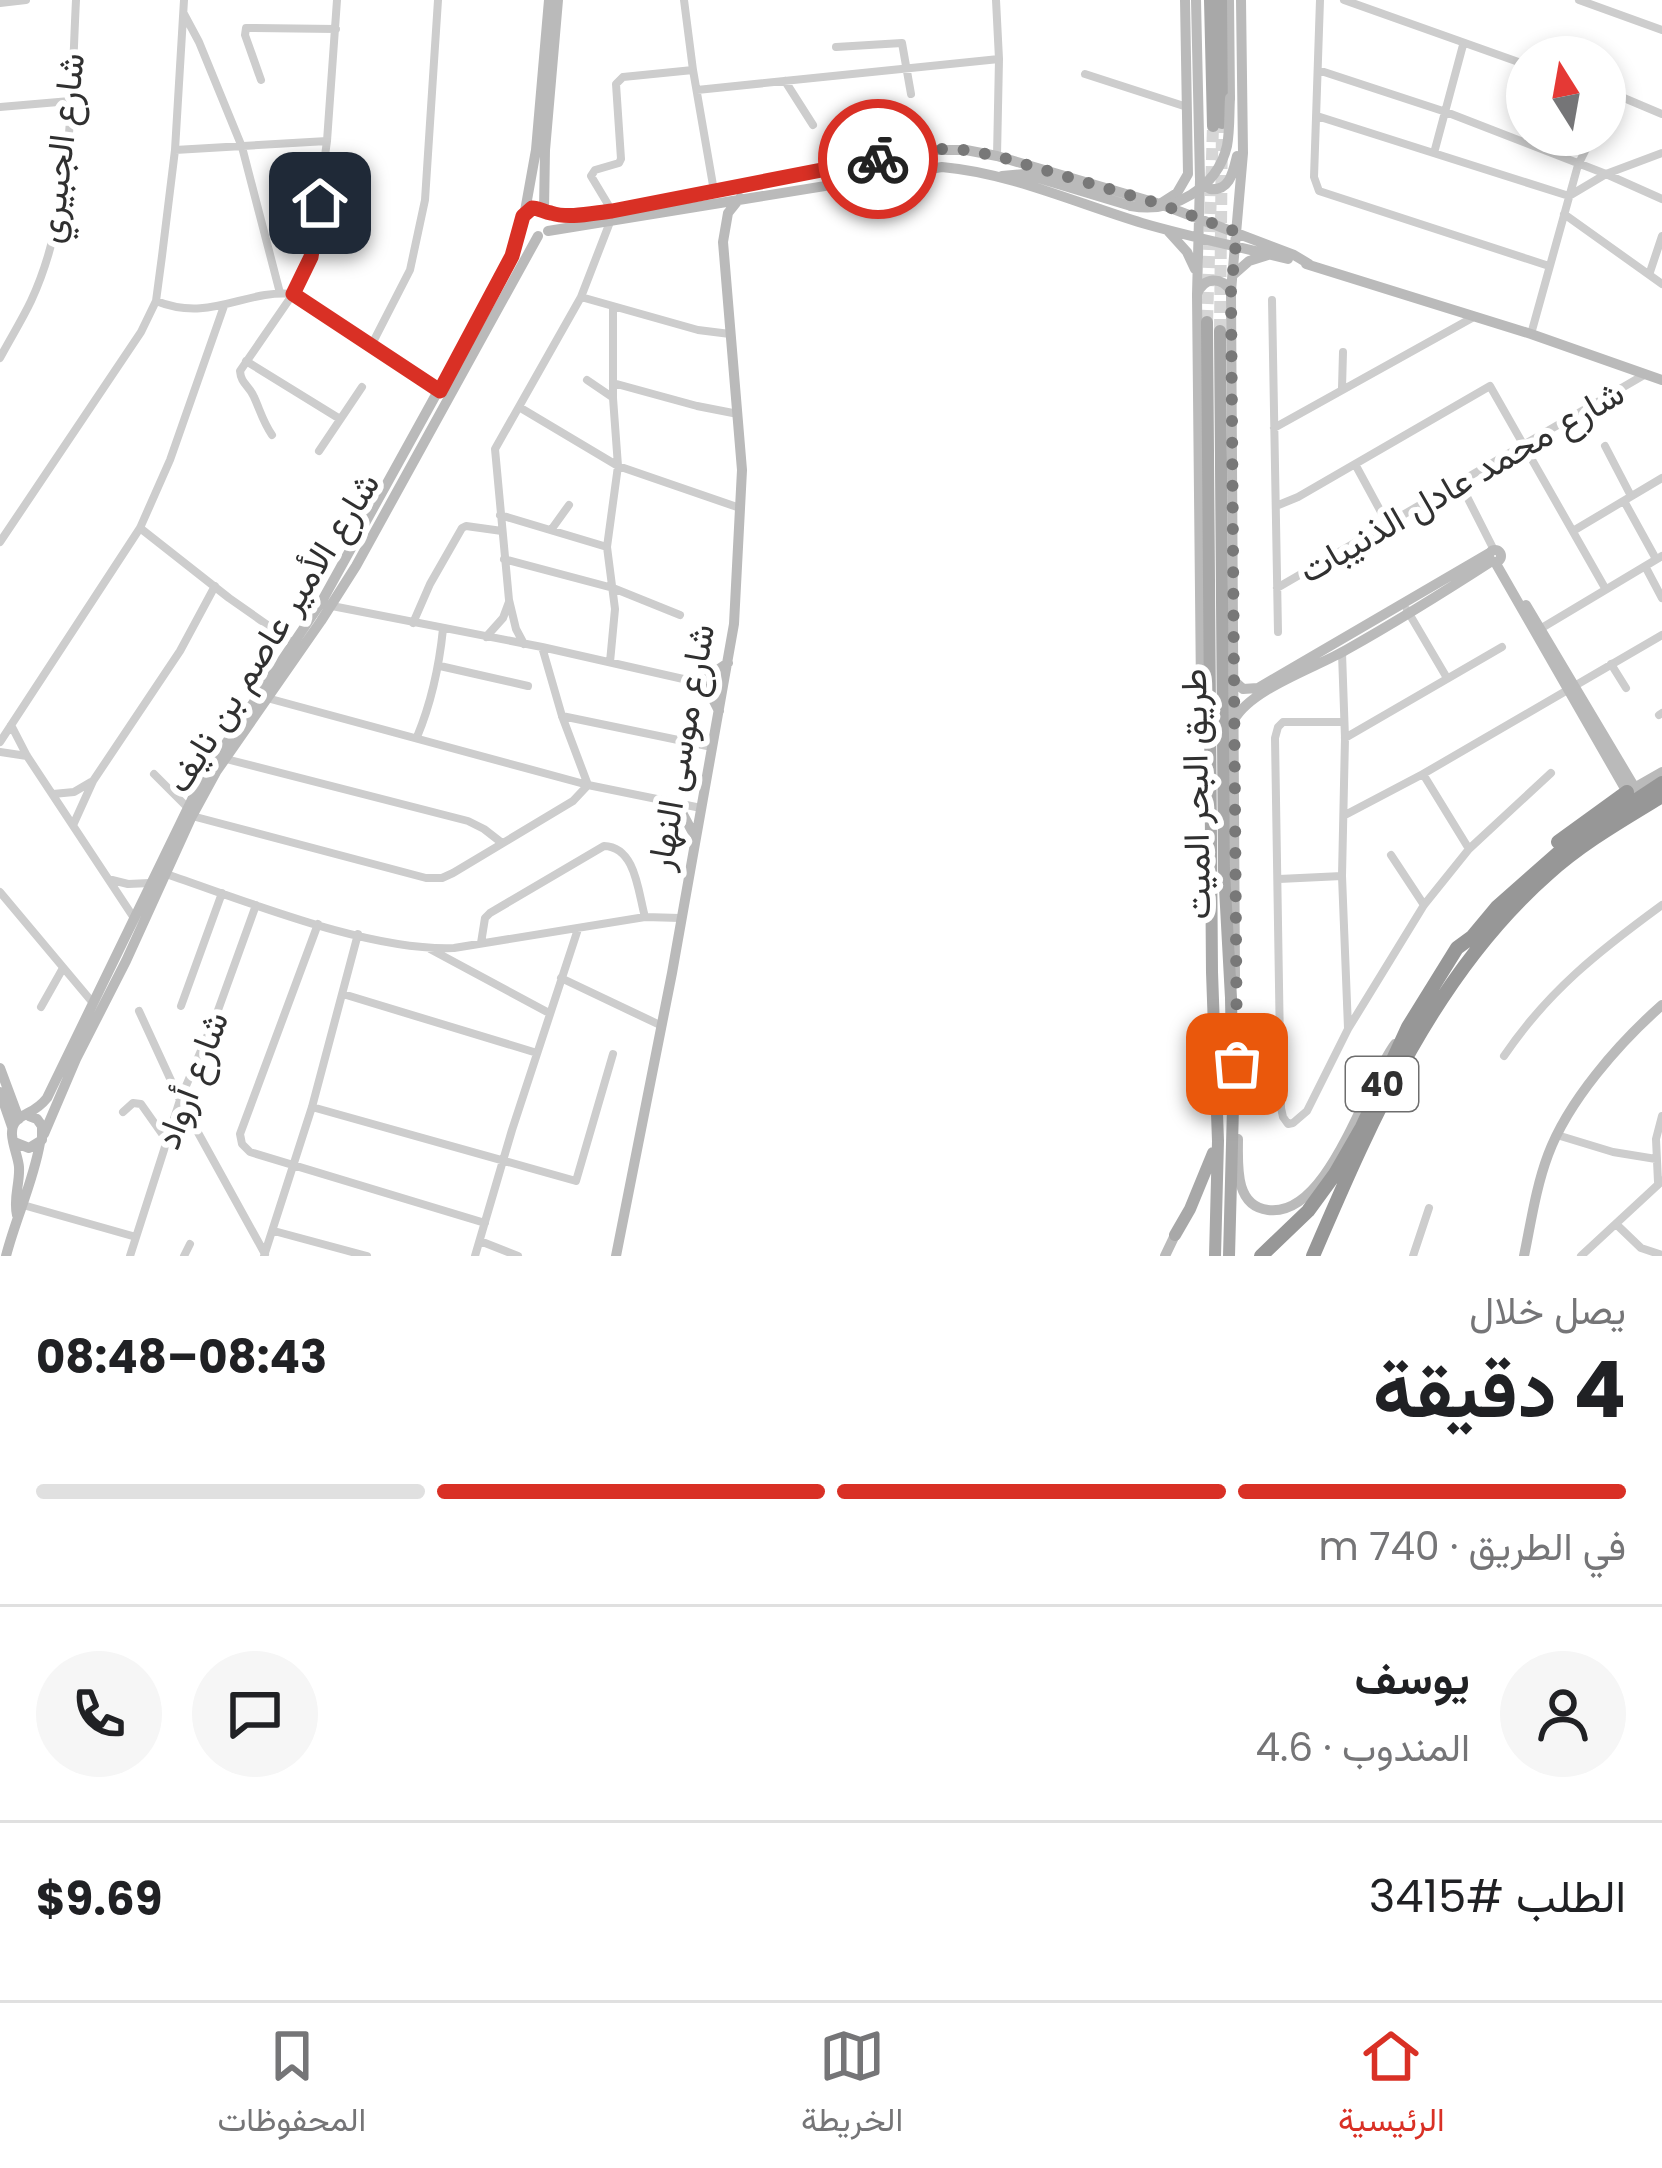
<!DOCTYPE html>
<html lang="ar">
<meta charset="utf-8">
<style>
body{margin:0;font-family:Poppins,Vazirmatn,sans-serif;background:#f6f6f6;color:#202124;direction:rtl;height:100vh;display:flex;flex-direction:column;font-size:45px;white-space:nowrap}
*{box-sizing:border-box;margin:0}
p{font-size:39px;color:#757577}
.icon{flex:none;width:66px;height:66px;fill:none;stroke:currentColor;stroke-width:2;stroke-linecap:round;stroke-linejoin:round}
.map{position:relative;height:1256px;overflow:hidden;direction:ltr}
.sheet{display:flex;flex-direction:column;background:#fff;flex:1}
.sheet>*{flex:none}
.needle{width:78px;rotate:349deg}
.buttons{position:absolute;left:1506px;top:36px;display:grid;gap:24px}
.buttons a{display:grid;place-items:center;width:120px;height:120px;border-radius:50%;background:#fff;box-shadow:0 6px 18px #0003;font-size:60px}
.pin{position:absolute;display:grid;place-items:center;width:102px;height:102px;color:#fff;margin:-51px;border-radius:24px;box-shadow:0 6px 18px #0006}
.courier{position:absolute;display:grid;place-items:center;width:120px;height:120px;margin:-60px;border:9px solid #d93025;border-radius:50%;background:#fff;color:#222;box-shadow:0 3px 15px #0007}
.headline em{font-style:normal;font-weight:700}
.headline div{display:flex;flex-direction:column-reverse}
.headline{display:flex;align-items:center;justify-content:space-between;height:204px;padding:0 36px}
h1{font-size:78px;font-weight:700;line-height:90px}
.bar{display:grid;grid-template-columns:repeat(4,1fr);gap:18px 12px;align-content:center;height:144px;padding:0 36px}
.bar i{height:15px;border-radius:9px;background:#e0e0e0}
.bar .current{background:#d93025}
.bar p{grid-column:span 4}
.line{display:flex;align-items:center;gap:30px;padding:0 36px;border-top:3px solid #e0e0e0}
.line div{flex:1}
.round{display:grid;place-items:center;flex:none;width:126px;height:126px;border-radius:63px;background:#f6f6f6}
.menu{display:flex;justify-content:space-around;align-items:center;height:168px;border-top:3px solid #e0e0e0;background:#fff;font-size:33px;color:#757577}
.menu a{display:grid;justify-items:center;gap:6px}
.menu .current{color:#d93025}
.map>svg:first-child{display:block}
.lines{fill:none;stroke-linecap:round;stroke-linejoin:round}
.primary-tunnel{stroke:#d6d6d6;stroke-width:12;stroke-dasharray:12 6;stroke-linecap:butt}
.street{stroke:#cdcdcd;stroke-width:8}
.secondary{stroke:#bababa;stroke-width:10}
.primary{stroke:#a8a8a8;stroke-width:12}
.highway{stroke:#979797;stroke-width:14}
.secondary-bridge{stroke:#bababa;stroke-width:10}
.done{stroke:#787878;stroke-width:12;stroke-dasharray:0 21.6}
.route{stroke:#d93025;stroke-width:15}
.labels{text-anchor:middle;stroke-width:12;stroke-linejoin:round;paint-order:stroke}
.shield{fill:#fff;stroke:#6e6e6e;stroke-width:3}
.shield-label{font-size:33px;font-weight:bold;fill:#303030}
.street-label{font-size:36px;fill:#303030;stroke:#fff}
</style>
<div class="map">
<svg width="1662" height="1256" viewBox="0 0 1662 1256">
<rect width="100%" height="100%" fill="#fff"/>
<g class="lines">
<path class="primary-tunnel" d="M1207,322L1213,126
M1220,331L1222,123"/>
<path class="street" d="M684,0L693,70L714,191
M996,0L999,59L997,156
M1320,0L1314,177L1319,191L1549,266
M1344,0L1527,65
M1579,0L1662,30
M0,3L26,0
M184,14L199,42L242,147L280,293
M836,47L902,43L911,94
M1318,70L1446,112L1606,174L1662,199
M1085,74L1187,107
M261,80L245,35L246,28L336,29
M785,81L813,125
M697,90L999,59
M1605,90L1662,114
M0,107L70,101
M1605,112L1614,94
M1317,116L1569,196L1606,174L1662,153
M175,150L327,141
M1434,153L1463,45
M612,211L591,176L595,170L619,163L621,159L616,84L623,77L693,70
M1564,214L1662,284
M1650,272L1662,236
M581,297L698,330L730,334
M1272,300L1278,632
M156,301C211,323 245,289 293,294L439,390
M1531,334L1578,165L1593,135
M371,346L410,270L425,200L438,0
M0,358C10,339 22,320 31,301C73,211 71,97 76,0
M246,361L340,419
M587,380L612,397
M613,383L697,406L738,414
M1342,388L1343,352
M519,407L618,466L740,508
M1274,428L1472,318
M272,435C263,422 260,410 254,397C249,385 241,384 240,371L293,294L311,257L327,141L337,0
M1605,446L1631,496
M319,451L362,387
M1355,464L1387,523
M1459,481L1494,550
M1624,501L1656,559
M1276,506L1298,497L1490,386L1605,588
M500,515L607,547
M140,528L229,598L293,643
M551,530L569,505
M1573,531L1662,478
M0,542L141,332L156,301L162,256L175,150L184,0
M504,559L613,588L680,615
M1645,566L1662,598
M1277,588L1644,375
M332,606L542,647L723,688
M1407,610L1447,678
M413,623L430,584L462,528L466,526L502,531
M1540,629L1662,556
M486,637L503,618L509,602
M524,644L516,629L509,600L495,449L581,297L610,222
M1342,653L1345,738L1342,876L1348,1028
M610,662L615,609L607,547L618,466L613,398V307
M1611,664L1626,688
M440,666L528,686
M267,698L588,785L701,808
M1659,715L1662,713
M562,716L712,747
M1343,722H1283L1278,727L1275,738L1281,1108L1283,1117L1288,1124L1293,1123L1307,1111L1348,1029L1424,905L1469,849L1551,773
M11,725L27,756L134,918
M417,737C432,701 439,668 443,629
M1345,738L1502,647
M0,742L140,528L170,460L224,306
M0,752L27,756
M226,759L468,821L484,829L502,843
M154,774L188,808
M1423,774L1469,849
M53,794L74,792L91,782
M1345,815L1423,774L1662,635
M192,816L426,878H442L453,873L573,801L588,785L562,716L542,647
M74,823L93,781L180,651L215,586
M1391,855L1424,905
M166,874C249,902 368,951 454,948L645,917L680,918
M1279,879L1342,876
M112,880L128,884L150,883
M0,892L93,1003
M318,924L240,1134L242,1144L250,1152L485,1223
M481,943L485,918L490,913L604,846C636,847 638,892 645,917
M430,949L549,1013
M561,978L662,1026
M343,994L537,1053
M181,1006L222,893
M41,1007L63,968
M139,1011L180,1100L265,1254
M1504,1056C1548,991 1599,951 1662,905
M312,1107L576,1181L613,1054
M123,1112L133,1103L141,1104L165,1138
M1557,1135L1613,1152L1656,1159
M1658,1182L1656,1139L1662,1116
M23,1205L136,1237
M1616,1224L1641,1248L1662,1255
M274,1231L367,1256
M480,1241L518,1256
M130,1256L180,1100L217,1013L256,905
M184,1256L190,1244
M264,1256L312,1107L358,934
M475,1256L512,1130L578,929
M1413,1256L1429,1208
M1581,1256L1662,1181"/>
<path class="secondary" d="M1196,0L1200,180L1197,295L1201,691L1207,734
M1229,0L1230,98
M1002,176L1025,174L1131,206
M1200,180L1210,189C1230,191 1233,172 1237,156
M1163,202L1177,193L1188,174L1185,0
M544,210L545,150L558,0
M525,211L536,150L549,0
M548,231L942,167C1010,173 1076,203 1142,223C1190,237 1240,247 1288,259
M1168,231L1187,252L1195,269
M1306,264L1531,334L1662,380
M1233,275L1249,261L1268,255
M1197,294C1204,277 1221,276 1231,291
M1489 556a6 6 0 1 1 12 0a6 6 0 1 1-12 0Z
M1495,562L1627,792L1662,772
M1526,605L1635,788
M1232,679L1243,689L1258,688L1491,552
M696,682L710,693L719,711
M698,683L728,663
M1234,720C1251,689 1315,668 1346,650C1396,622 1444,592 1492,561
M678,805L693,833
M1235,976L1231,291L1243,153L1241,0
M0,1068L19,1119
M0,1092L12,1127
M44,1134L76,1059L126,961L192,816L216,772L321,621L356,566L538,236
M1238,1139C1238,1164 1234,1206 1268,1210C1329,1218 1365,1083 1395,1044
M14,1142L29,1148L42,1140V1126L37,1119L29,1116
M17,1215C13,1198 20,1184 19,1167C18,1153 5,1131 17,1120C27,1111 35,1113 47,1098L202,779L322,601L496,286L512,256L527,211L538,208C560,219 588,213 612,211L926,150H966L997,156L1160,204L1294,255L1309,264
M6,1256C16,1217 33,1183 40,1143
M616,1256L672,973L734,624L742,470L723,242L728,213L740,198
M1165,1256L1175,1235
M1524,1256C1531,1222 1536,1187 1548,1155C1568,1101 1619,1043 1662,1005"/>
<path class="primary" d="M1210,0L1213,126
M1221,0L1222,123
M1207,322L1212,972L1218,1141L1215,1256
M1220,331L1224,870L1231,998L1233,1107L1229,1256
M1175,1235L1190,1209L1213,1153"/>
<path class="highway" d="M1558,842L1627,792
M1261,1256L1308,1211L1335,1174L1362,1127L1408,1027L1457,948L1472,937L1497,907L1565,847L1662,783
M1313,1256C1372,1119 1434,974 1548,874C1582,843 1623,820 1662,796"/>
<path class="secondary-bridge" d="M1131,206C1173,214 1217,188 1227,146C1230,130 1229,114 1230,98"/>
</g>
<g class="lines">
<path class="done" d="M878,159L939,149L966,150L997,156L1160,204L1237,232L1231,291L1237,1064"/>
<path class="route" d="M320,203L311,257L293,294L440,391L512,256L523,216L532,208C539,208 544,212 551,213C569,219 593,213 612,211L878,159"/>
</g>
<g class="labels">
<rect class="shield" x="1346" y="1057" width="72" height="54" rx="9"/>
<g class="shield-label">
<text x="1382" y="1096">40</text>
</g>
<g class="street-label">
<text transform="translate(60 148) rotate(-83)" y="13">شارع الجبيري</text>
<text transform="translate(1461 481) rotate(-30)" y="13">شارع محمد عادل الذنيبات</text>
<text transform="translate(272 632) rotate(-58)" y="13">شارع الأمير عاصم بن نايف</text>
<text transform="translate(680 747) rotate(-80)" y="13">شارع موسى النهار</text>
<text transform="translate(1195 794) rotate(-91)" y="13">طريق البحر الميت</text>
<text transform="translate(191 1080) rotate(-69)" y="13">شارع أرواد</text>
</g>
</g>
</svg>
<div class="buttons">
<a><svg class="needle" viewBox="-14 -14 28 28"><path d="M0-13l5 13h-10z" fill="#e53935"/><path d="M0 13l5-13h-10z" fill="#757577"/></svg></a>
</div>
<div class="pin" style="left:1237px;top:1064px;background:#ea580c"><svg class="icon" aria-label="bag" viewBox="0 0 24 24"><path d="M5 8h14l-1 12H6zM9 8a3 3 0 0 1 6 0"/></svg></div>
<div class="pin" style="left:320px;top:203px;background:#1f2937"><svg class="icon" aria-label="home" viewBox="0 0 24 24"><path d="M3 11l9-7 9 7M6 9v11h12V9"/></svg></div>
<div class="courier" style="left:878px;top:159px"><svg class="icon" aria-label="bike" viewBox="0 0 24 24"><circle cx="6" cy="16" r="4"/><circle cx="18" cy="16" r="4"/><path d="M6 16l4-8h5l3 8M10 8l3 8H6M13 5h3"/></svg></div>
</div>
<section class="sheet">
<div class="headline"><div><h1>4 دقيقة</h1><p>يصل خلال</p></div><em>08:43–08:48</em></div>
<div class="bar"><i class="current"></i><i class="current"></i><i class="current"></i><i></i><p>في الطريق · 740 m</p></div>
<div class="line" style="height:216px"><a class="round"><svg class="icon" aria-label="person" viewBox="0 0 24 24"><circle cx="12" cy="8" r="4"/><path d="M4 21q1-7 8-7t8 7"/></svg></a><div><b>يوسف</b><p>المندوب · 4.6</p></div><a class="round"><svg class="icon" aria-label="chat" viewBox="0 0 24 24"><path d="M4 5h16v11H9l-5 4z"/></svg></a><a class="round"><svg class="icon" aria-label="phone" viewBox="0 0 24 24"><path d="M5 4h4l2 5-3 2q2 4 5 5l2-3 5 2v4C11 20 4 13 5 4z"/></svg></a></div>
<div class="line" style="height:156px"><div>الطلب #3415</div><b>$9.69</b></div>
</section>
<nav class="menu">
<a class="current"><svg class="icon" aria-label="home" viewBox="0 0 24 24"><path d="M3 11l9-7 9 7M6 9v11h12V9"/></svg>الرئيسية</a>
<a><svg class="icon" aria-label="map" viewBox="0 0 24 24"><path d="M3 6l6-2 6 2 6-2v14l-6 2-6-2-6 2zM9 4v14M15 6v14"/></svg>الخريطة</a>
<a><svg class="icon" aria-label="saved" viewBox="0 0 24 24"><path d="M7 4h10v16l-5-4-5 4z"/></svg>المحفوظات</a>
</nav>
